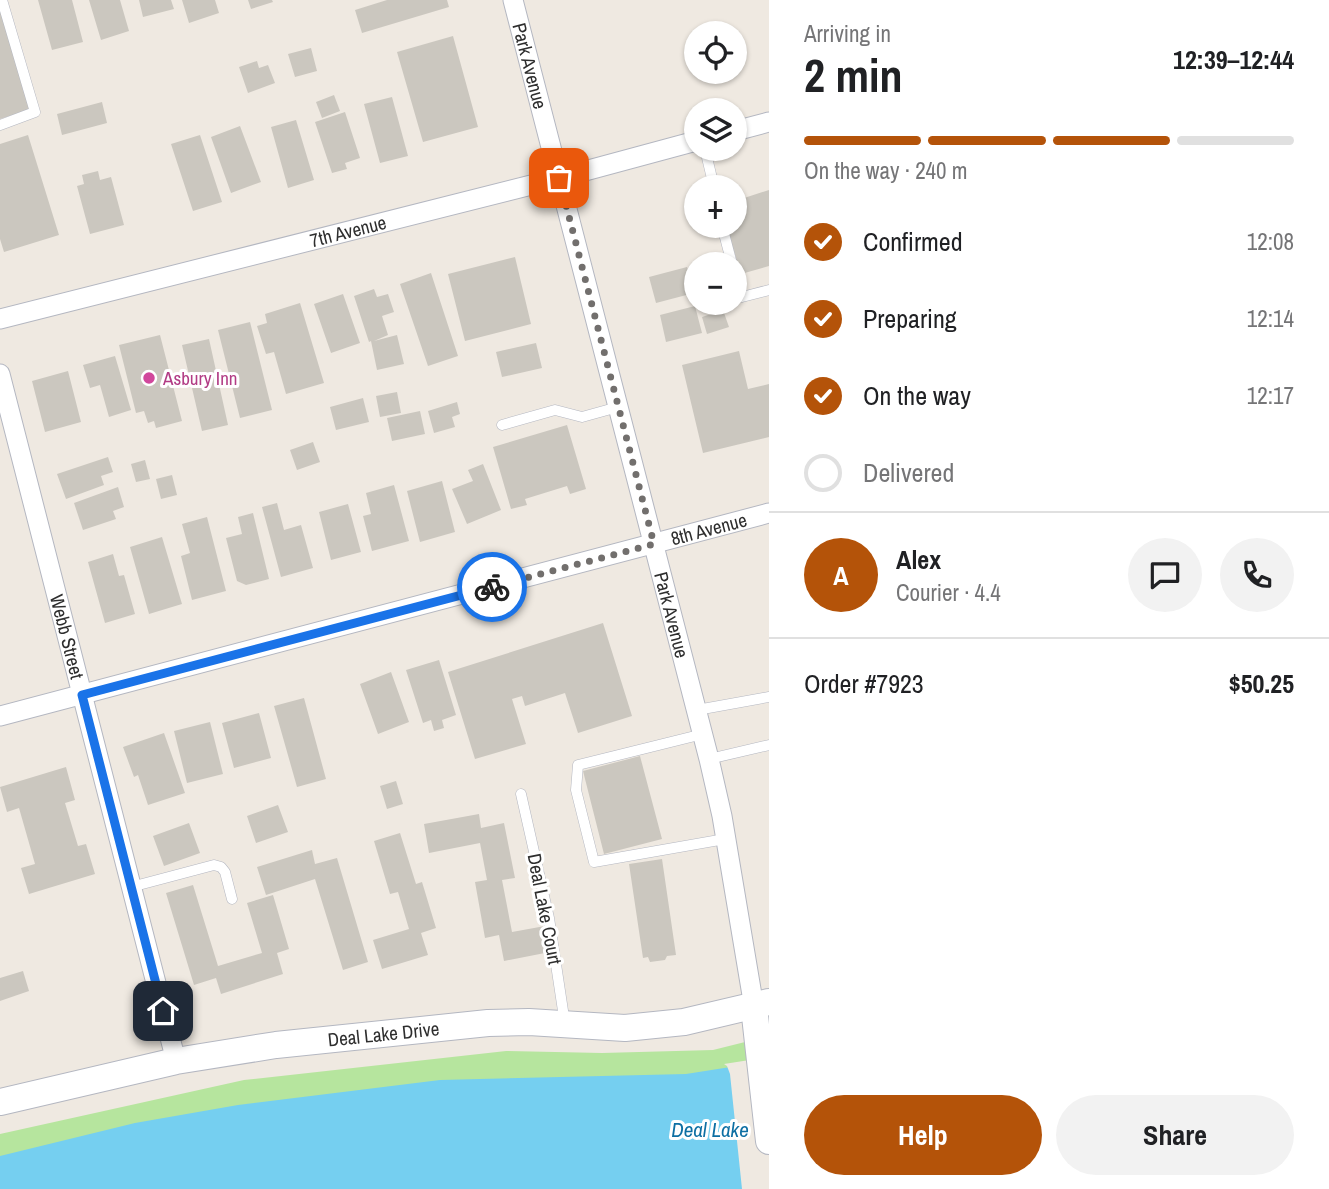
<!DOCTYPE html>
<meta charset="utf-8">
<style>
body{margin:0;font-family:"Archivo Narrow",sans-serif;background:#f2f2f2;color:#202124;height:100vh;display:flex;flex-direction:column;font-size:26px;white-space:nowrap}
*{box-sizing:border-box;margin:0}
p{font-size:23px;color:#757577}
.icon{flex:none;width:38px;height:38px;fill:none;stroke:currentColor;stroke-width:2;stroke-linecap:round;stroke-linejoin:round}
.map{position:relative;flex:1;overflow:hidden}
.sheet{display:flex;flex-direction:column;background:#fff;width:560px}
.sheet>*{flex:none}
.controls{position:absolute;left:684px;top:21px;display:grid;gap:14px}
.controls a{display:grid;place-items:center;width:63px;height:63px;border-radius:50%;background:#fff;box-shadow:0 2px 5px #0004;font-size:35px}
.pin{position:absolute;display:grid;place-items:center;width:60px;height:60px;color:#fff;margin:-30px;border-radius:14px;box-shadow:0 4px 10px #0006}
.courier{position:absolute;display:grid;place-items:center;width:70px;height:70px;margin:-35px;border:5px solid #1a73e8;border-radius:50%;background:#fff;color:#222;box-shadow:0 2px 9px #0007}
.summary em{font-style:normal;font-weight:700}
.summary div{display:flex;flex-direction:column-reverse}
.summary{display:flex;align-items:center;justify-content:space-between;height:119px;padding:0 35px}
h1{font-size:46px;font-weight:700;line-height:52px}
.bar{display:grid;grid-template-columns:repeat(4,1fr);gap:10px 7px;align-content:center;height:84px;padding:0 35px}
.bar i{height:9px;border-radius:5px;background:#e0e0e0}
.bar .on{background:#b45309}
.bar p{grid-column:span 4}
.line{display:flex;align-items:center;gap:18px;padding:0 35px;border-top:2px solid #e0e0e0}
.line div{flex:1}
.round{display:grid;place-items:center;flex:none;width:74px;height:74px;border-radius:37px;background:#f2f2f2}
ol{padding:0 35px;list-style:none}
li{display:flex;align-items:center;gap:21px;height:77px}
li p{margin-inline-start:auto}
li .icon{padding:7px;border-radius:50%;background:#b45309;color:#fff;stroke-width:4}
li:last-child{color:#757577}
li i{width:38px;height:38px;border:4px solid #e0e0e0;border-radius:50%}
.action{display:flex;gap:14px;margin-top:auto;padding:14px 35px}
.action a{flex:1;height:80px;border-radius:42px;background:#b45309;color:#fff;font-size:28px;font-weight:700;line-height:80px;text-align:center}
.action a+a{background:#f2f2f2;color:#202124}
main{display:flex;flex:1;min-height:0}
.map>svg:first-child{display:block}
.green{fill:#b6e59e}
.water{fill:#75cff0}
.pier{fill:#efe9e1}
.building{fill:#cbc7bf}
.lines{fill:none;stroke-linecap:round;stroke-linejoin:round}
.lane-casing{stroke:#b4b7c1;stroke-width:11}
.street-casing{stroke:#b4b7c1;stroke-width:21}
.secondary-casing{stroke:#b4b7c1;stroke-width:28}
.lane{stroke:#fff;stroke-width:10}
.street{stroke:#fff;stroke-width:19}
.secondary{stroke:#fff;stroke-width:26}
.done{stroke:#726f6d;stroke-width:7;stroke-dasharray:0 12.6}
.route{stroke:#1a73e8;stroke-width:9}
.hotel-dot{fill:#d1479c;stroke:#fff;stroke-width:2.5}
.labels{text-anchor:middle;stroke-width:6;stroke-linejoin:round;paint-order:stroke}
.street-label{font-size:19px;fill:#2e2e2e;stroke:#fff}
.hotel-label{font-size:19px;fill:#b23c85;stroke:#fff;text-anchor:start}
.water-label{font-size:21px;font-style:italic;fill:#0d6fa3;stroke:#fff}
</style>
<main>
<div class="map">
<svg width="769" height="1189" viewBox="0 0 769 1189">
<rect width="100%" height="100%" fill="#efe9e1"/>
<path class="green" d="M769,1036V1189H0V1134L244,1080L506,1051L602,1053L713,1050Z"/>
<path class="water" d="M769,1061V1189H0V1156L135,1123L238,1105L440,1080L686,1074Z"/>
<path class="pier" d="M769,1057V1189H742L730,1074L727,1066L724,1064Z"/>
<path class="building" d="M38,0H72L83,42L52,50Z
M89,0H120L129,31L101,40Z
M139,0H171L174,9L143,17Z
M182,0H215L219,13L189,23Z
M248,0H272L273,2L251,9Z
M387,0H447L449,7L362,33L355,10Z
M0,3L32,109L0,119Z
M453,36L478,127L423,142L397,52Z
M311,48L317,71L295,77L288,54Z
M257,61L259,68L268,65L275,83L248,93L239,67Z
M334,95L340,111L322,118L316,102Z
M392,97L408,156L380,163L364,104Z
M102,102L107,123L62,135L57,114Z
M345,112L360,158L345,163L347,169L332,173L315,122Z
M296,120L314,180L288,188L271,127Z
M240,126L261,182L231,193L211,137Z
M28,135L59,235L4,252L0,239V144Z
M200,135L222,202L193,211L171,144Z
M98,171L100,180L111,177L124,225L90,234L77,186L84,184L82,175Z
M769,190V266L741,274L726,226H735V201Z
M515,257L531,324L465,341L448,274Z
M687,267L694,293L656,303L649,277Z
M431,273L458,356L428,366L400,284Z
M374,289L377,297L388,294L394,312L382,316L388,335L374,341L397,335L404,364L377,370L371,341L369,342L354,296Z
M343,294L360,343L331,353L314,304Z
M300,303L324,383L286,394L274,352L266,354L257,326L267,323L265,314Z
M695,306L702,333L666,342L660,315Z
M723,310L729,327L707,334L702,317Z
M250,322L272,410L240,418L218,330Z
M160,335L182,421L156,428L154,421L148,423L144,411L136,413L119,345Z
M209,339L228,425L202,431L182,345Z
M536,343L542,368L502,377L496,352Z
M739,351L748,389L769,384V437L703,453L682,365Z
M115,356L131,410L109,417L100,385L90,388L83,365Z
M68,371L81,422L45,432L32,381Z
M397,392L401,413L380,417L376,396Z
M363,398L369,422L336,430L330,407Z
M457,402L460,414L452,417L455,427L434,433L428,411Z
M420,411L425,434L392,441L387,418Z
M567,425L586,489L570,494L567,486L525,499L527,505L511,509L493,447Z
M313,442L320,462L297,470L290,450Z
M108,457L113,472L101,476L104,485L66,499L57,474Z
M145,460L150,479L136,482L131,464Z
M483,464L501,510L467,524L452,489L473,481L468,470Z
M172,475L177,495L161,499L156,479Z
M442,481L455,532L420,542L407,491Z
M394,485L409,541L372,551L363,516L371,514L366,493Z
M118,487L124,507L113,511L116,519L83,530L74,503Z
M277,503L284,530L301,525L313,568L281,577L262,507Z
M348,504L361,552L331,560L319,512Z
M253,513L269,579L246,585L237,581L226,538L242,534L238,517Z
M207,517L226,591L192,600L181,556L190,553L182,524Z
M162,537L182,604L149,614L130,547Z
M113,554L119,576L124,575L135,614L105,623L88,562Z
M603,623L632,716L578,733L565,693L525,706L522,696L512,699L526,744L475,759L448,672Z
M439,660L456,715L442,720L444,728L434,731L431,720L423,723L406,670Z
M391,672L409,722L378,734L360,684Z
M304,698L326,779L297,787L274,706Z
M259,713L271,758L234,768L222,723Z
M210,722L223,774L187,783L174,731Z
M164,733L185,793L148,805L138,775L134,777L123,747Z
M640,756L662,839L604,854L583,771Z
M66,767L75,800L65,803L78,846L86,844L95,874L29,894L21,868L35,864L19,808L7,812L0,787Z
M396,781L403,804L387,809L380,786Z
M278,805L288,832L256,843L247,816Z
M479,814L481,828L504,823L515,878L502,880L512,932L545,926L550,952L504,961L499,935L485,938L475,882L487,880L480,843L429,853L424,824Z
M189,823L200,853L164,866L153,836Z
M400,833L416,884L422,882L436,928L421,933L428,955L382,969L373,940L409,929L398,892L390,894L374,841Z
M312,850L315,864L337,858L368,962L343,970L315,879L266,895L257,867Z
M662,859L676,955L667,956L665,960L650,962L648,957L643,958L629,864Z
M193,885L218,966L262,953L247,903L273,895L289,949L277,953L283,974L221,994L216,978L194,985L166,893Z
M23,971L29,991L0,1001V978Z"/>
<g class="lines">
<g class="lane-casing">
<path id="lane" d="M0,125L35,112L2,0
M705,149L714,187
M722,226L732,264
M735,273L742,297L769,290
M502,425L555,410L582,417L618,407
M697,710L769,697
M703,734L578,765L576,790L594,862L725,839
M709,759L769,745
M521,794L549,918L565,1024
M131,887L214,865L221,867L225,872L232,899"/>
</g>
<g class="street-casing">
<g id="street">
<path id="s1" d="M513,0L709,759L722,816L754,1007"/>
<path d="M735,131L769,122"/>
<path id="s2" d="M0,319L559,178L696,141"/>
<path id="s3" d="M0,374L176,1061"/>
<path id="s4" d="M0,716L769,513"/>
</g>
</g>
<g class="secondary-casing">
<g id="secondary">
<path d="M754,1007L769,1141"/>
<path id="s5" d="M0,1102L176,1061L276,1045L488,1023L529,1022L625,1028L684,1022L769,1002"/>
</g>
</g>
<use href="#lane" class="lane"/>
<use href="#street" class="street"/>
<use href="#secondary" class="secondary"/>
</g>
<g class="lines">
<path class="done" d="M492,587L654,544L559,178"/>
<path class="route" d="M163,1011L82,695L492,587"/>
</g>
<circle class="hotel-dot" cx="149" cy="378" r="7"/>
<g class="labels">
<g class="street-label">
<text dy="7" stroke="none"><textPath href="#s1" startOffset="68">Park Avenue</textPath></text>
<text dy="7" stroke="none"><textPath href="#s2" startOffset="359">7th Avenue</textPath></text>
<text dy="7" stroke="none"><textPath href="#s4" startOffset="733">8th Avenue</textPath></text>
<text dy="7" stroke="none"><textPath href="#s1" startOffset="635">Park Avenue</textPath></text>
<text dy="7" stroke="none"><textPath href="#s3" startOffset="271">Webb Street</textPath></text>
<text transform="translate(545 909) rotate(79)" y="7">Deal Lake Court</text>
<text dy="7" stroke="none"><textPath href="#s5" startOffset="390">Deal Lake Drive</textPath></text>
</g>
<g class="hotel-label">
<text x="163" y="385">Asbury Inn</text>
</g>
<g class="water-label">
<text x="710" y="1137">Deal Lake</text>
</g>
</g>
</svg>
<div class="controls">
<a><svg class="icon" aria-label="locate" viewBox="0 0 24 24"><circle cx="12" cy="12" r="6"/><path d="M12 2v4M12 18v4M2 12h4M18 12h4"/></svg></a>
<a><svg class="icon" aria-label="layers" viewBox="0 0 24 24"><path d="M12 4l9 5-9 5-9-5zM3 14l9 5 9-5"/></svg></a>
<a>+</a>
<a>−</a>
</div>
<div class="pin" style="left:559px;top:178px;background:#ea580c"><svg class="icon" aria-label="bag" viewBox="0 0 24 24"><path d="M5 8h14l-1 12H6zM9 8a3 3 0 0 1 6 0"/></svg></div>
<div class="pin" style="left:163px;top:1011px;background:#1f2937"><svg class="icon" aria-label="home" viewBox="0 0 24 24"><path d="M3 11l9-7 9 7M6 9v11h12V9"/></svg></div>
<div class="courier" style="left:492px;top:587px"><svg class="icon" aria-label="bike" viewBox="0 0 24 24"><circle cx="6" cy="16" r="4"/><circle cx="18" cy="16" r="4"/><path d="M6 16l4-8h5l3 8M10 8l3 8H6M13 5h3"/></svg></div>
</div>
<section class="sheet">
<div class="summary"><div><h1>2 min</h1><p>Arriving in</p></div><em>12:39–12:44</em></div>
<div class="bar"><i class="on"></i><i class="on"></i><i class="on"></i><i></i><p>On the way · 240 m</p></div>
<ol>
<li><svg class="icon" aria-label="check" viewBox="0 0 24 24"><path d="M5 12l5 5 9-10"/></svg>Confirmed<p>12:08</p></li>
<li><svg class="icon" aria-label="check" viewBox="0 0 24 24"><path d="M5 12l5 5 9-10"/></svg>Preparing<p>12:14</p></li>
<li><svg class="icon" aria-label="check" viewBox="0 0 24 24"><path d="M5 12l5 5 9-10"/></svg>On the way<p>12:17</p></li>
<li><i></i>Delivered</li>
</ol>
<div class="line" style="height:126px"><b class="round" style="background:#b45309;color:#fff">A</b><div><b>Alex</b><p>Courier · 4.4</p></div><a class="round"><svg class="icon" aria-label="chat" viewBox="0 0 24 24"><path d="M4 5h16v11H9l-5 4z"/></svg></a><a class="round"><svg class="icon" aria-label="phone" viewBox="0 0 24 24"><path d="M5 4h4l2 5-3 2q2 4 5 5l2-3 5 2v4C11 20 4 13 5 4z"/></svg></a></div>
<div class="line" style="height:91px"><div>Order #7923</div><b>$50.25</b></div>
<div class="action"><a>Help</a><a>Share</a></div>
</section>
</main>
